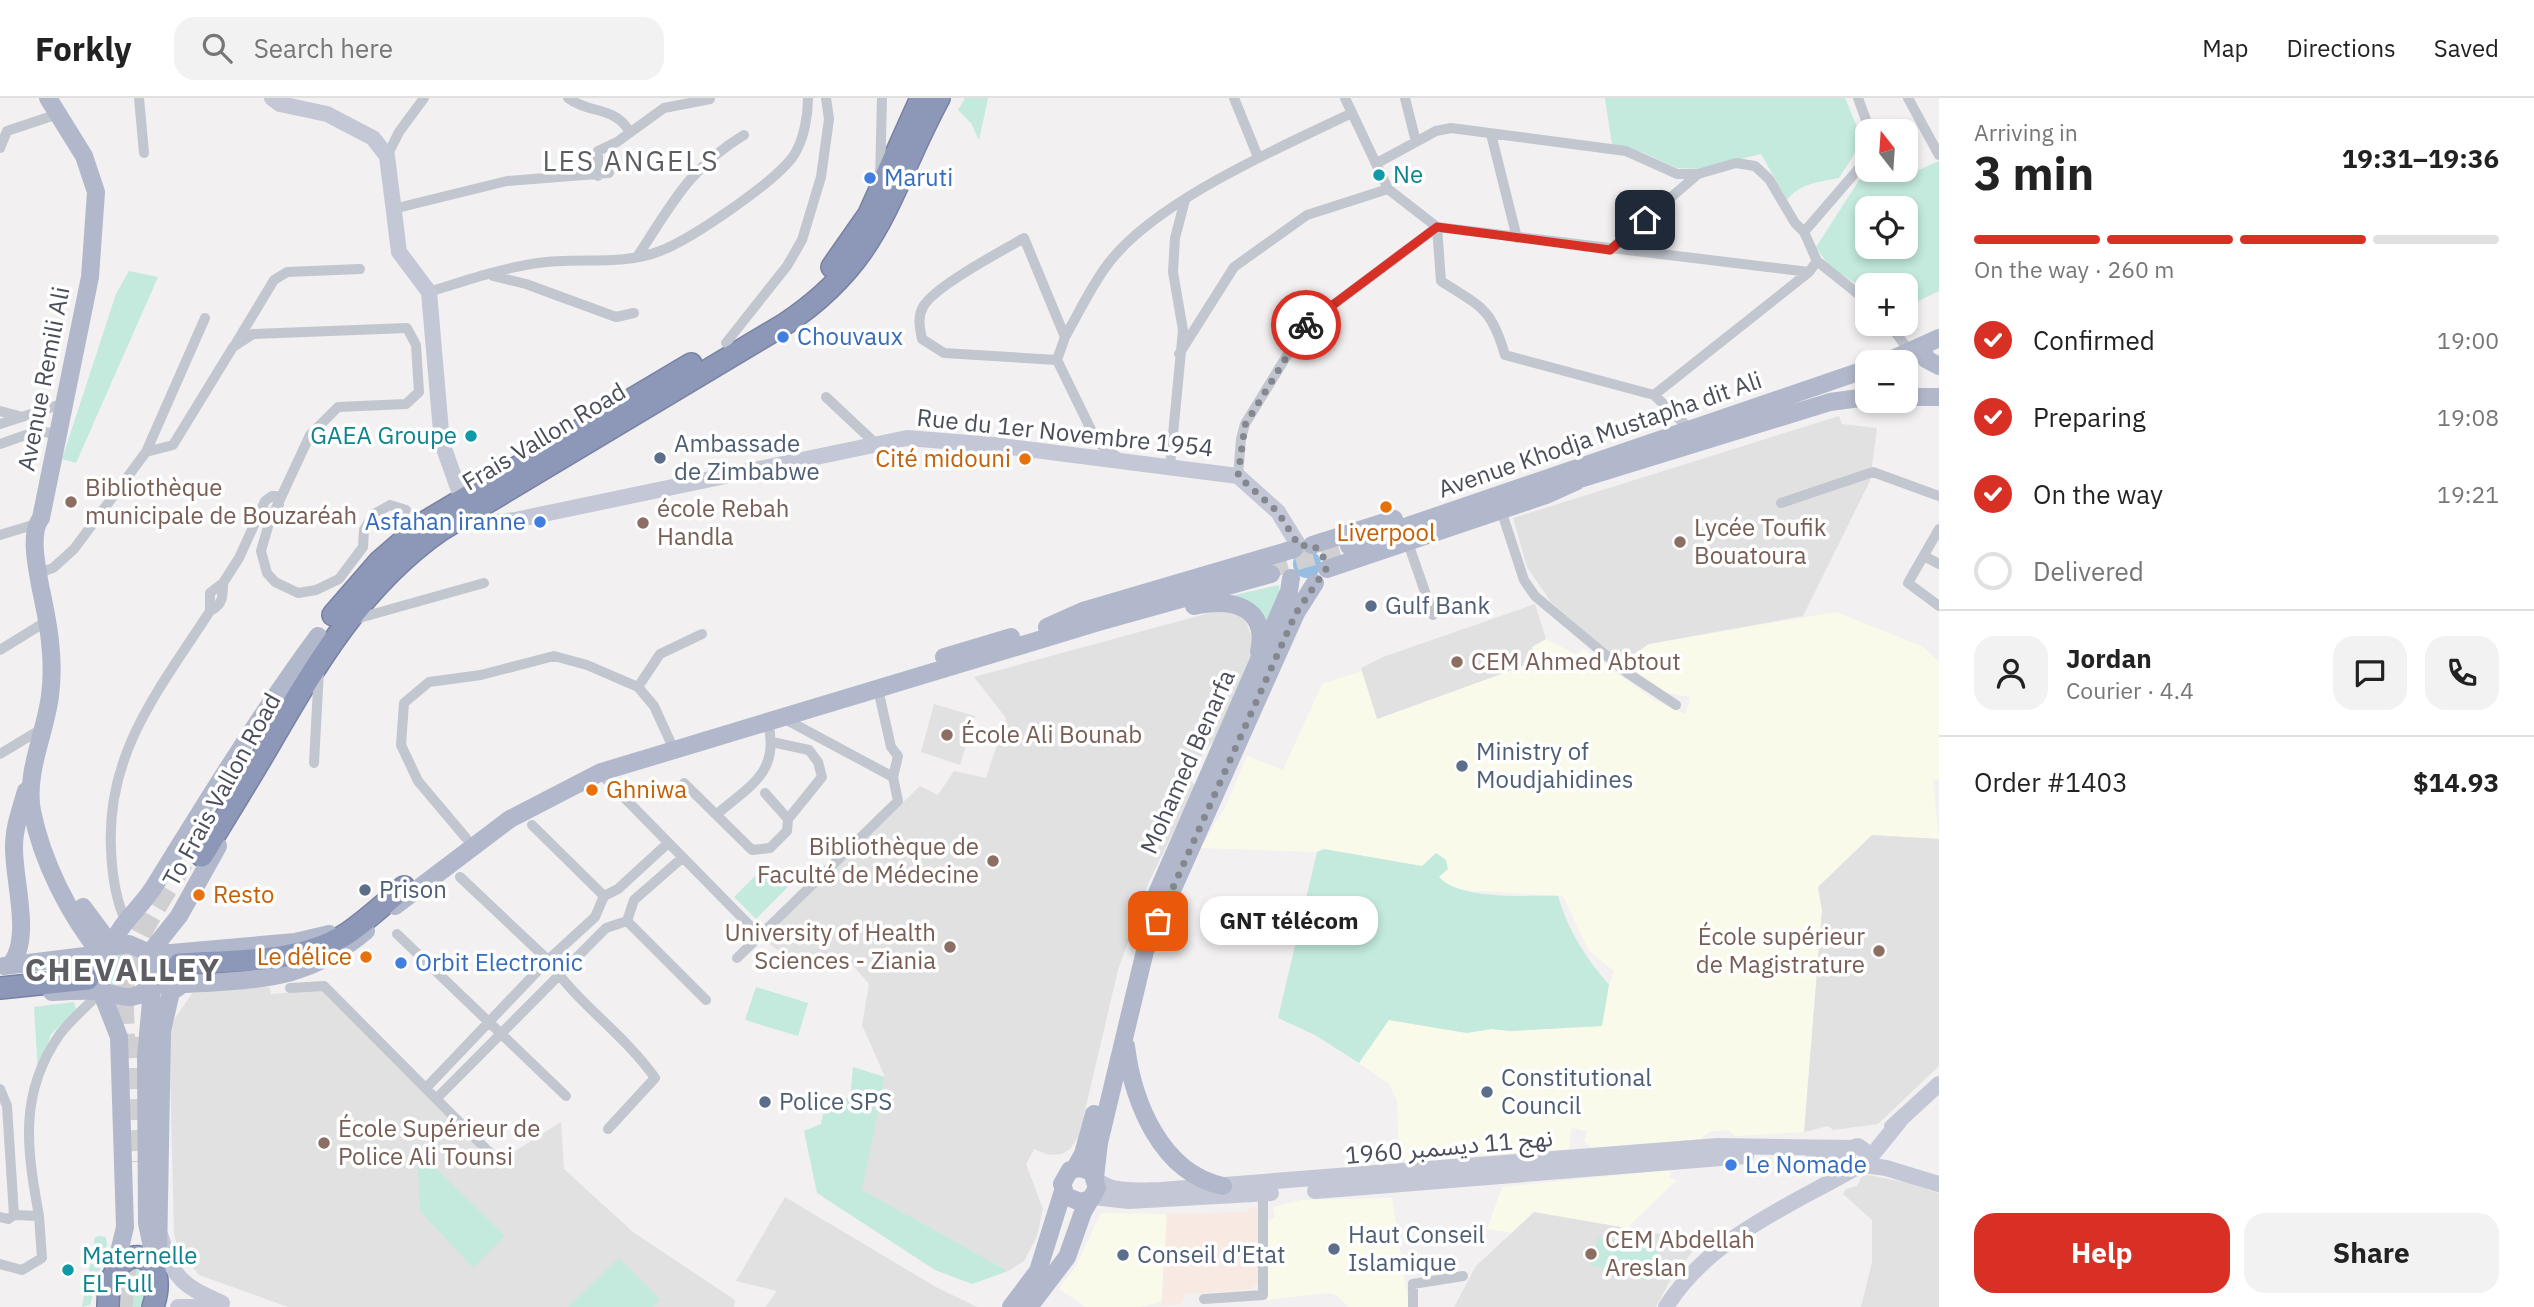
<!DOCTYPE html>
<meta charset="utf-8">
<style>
body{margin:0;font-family:"IBM Plex Sans","Noto Sans Arabic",sans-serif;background:#f2f2f2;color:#222;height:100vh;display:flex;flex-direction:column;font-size:26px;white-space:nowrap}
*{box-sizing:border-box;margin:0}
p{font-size:23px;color:#767676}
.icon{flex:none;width:38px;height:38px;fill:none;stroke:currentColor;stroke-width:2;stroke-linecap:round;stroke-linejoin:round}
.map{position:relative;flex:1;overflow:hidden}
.details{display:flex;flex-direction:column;background:#fff;width:595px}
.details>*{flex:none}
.needle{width:46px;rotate:343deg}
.tools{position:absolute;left:1855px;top:21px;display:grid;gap:14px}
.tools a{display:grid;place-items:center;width:63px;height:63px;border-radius:14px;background:#fff;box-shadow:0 4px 10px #0003;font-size:35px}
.pin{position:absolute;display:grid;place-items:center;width:60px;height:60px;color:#fff;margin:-30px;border-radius:14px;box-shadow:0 4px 10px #0006}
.courier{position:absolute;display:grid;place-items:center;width:70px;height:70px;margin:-35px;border:5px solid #d93025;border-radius:50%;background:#fff;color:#222;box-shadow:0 2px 9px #0007}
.bubble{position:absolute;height:49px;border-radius:21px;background:#fff;box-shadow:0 4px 10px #0003;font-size:23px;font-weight:700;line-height:49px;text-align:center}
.overview em{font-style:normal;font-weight:700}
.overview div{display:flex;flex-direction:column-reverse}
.overview{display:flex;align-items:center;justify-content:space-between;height:119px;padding:0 35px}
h1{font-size:46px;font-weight:700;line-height:52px}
.bar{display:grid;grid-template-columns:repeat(4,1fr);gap:10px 7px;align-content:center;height:84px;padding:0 35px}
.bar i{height:9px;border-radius:5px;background:#e0e0e0}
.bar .on{background:#d93025}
.bar p{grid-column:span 4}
.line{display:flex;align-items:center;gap:18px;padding:0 35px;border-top:2px solid #e0e0e0}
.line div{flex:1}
.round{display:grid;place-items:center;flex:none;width:74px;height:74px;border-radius:21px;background:#f2f2f2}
ol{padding:0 35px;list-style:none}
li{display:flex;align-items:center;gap:21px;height:77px}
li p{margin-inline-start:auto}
li .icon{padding:7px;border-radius:50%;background:#d93025;color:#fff;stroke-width:4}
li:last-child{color:#767676}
li i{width:38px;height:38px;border:4px solid #e0e0e0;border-radius:50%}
.action{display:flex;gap:14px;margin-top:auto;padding:14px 35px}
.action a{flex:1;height:80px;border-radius:21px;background:#d93025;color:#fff;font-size:28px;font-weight:700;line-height:80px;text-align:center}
.action a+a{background:#f2f2f2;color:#222}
header{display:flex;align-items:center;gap:42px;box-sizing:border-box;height:98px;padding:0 35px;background:#fff;border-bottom:2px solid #e0e0e0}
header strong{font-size:33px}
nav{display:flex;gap:38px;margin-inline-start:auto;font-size:24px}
.search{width:490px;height:63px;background:#f2f2f2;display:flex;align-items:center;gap:18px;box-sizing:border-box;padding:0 24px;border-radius:21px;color:#767676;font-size:26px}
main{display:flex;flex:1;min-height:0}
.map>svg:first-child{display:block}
.commercial{fill:#fafaeb}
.education{fill:#e2e1e1}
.medical{fill:#f8eae3}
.green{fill:#c3eadc;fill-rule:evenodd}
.water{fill:#95bee2}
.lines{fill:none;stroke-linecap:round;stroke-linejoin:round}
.primary-tunnel{stroke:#d0d0d2;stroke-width:18;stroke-dasharray:18 9;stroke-linecap:butt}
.highway-tunnel{stroke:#d0d0d2;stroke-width:21;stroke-dasharray:21 10;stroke-linecap:butt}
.highway-casing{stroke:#7882a4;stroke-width:24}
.street{stroke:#c2c6cf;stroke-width:10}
.secondary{stroke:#c4c8d6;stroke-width:16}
.primary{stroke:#b2b8cb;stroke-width:18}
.highway{stroke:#8d97b8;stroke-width:21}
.done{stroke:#85878f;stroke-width:7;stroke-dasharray:0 12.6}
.route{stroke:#d93025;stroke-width:9}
.culture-dot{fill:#0f9aa8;stroke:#fff;stroke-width:2.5}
.shop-dot{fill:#3f7fe0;stroke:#fff;stroke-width:2.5}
.service-dot{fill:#5c6f8a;stroke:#fff;stroke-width:2.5}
.food-dot{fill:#e8710a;stroke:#fff;stroke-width:2.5}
.education-dot{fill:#8d6e63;stroke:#fff;stroke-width:2.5}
.labels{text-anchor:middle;stroke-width:7;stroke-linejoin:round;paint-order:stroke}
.culture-label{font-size:24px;fill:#0d838f;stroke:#fff;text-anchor:start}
.shop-label{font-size:24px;fill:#366cbe;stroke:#fff;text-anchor:start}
.street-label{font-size:24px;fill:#4a4e5b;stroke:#fff}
.service-label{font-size:24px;fill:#4e5e75;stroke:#fff;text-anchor:start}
.food-label{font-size:24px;fill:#c56008;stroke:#fff;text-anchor:end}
.education-label{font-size:24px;fill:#785e54;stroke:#fff;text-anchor:start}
.quarter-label{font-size:28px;letter-spacing:2px;fill:#5d5e63;stroke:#fff}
.district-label{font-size:32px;font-weight:bold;letter-spacing:2px;fill:#5d5e63;stroke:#fff}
</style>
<header>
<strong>Forkly</strong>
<div class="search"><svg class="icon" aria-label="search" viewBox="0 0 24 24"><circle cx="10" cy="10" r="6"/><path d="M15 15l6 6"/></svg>Search here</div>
<nav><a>Map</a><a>Directions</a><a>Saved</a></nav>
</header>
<main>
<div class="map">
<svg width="1939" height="1209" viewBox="0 0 1939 1209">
<rect width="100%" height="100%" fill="#f2f0f0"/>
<path class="commercial" d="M1836,514L1922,548L1939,564V681L1933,683L1939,741L1872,737L1818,789L1822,812L1804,1034L1735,1038L1728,1032L1709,1034L1700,1041L1591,1050L1584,1043L1587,1033L1571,1030L1569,1051L1399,1062L1397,1003L1389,986L1359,965L1388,922L1467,935L1491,931L1510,933L1601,928L1606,896L1614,873L1589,853L1563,798L1461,792L1448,788L1422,768L1324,751L1317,754L1200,750L1227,706L1247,658L1283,672L1322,586L1362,573L1378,621L1536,563L1532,549L1546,541L1577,557L1583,550L1654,602L1686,616L1690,599L1662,594L1621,565L1649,546Z
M1671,1072L1669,1080L1677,1082L1627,1130L1535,1115L1513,1135L1487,1131L1502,1089Z
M1392,1100L1409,1209H1348L1337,1197L1328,1195L1266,1202L1267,1123L1275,1119L1273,1109L1301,1102Z
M1101,1115L1167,1116L1161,1204L1139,1209H1086L1059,1191L1076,1168Z"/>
<path class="education" d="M1839,318L1842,326L1877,330L1870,383L1803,518L1649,546L1621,565L1551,504L1527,469L1513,420Z
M1535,506L1546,541L1532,549L1537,563L1377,621L1361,570L1383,559Z
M1220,512L1237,515L1246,523L1252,540L1253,556L1215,641L1185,678L1196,688L1148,786L1118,872L1079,1038L1070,1051L1062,1056L1049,1057L1034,1051L1026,1066L1043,1111L1037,1138L1024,1163L1008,1173L861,1092L885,979L862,927L869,886L845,858L802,871L762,840L920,688L938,697L954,673L986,680L1006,620L974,579Z
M934,606L975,618L960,667L921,654Z
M1872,737L1939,741V968L1878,1026L1833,1032L1828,1028L1804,1034L1822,812L1818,789Z
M270,889L271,896L323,892L496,1065L561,1024L564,1071L633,1134L735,1202L734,1209H288L199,1177L178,1151L174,1136L169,929L193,894Z
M1863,1076L1909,1085L1939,1095V1209H1861L1872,1164V1122L1843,1096L1846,1091L1857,1088Z
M785,1099L936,1189L977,1209H765L777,1193L736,1183Z
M1534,1114L1701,1143L1671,1181L1656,1209H1454L1476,1168Z"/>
<path class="medical" d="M1255,1108L1261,1120V1183L1251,1191L1186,1196L1181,1206L1162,1208L1167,1116L1245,1114Z"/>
<path class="green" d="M965,0H988L979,42L971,25L958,12Z
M1605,0H1845C1865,49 1866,37 1839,80C1819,84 1800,85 1787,102L1761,56L1700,71L1676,70L1642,54L1612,47Z
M1939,63V193L1906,209V187H1867V193L1829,168L1816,149L1867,70L1912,75ZM1867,110H1906V149H1867Z
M129,173L158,179L76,365L62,361L116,196Z
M1279,487L1280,497L1266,529L1230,498Z
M1324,751L1422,768L1436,755L1446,762L1448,771L1439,779C1461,803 1527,797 1558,798C1568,833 1586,860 1609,887L1602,928L1510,933L1491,931L1467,935L1389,922L1359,965L1315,937L1278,920L1317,754Z
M769,764L791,786L756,821L734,799Z
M106 873a18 18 0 1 1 36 0a18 18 0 1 1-36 0Z
M756,889L808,905L798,938L745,922Z
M74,904L76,912L51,936L38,975L34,909Z
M853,969L885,979L862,1092L1008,1173L972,1186L935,1172L817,1095L804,1033L821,1026L827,997L850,1001Z
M417,1052L505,1138L473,1170L420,1113Z
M101,1138L106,1139L107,1147L90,1207L82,1209L95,1139Z
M1598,1139L1659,1153L1648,1183L1591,1167Z
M619,1160L660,1201L653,1209H568Z
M140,1168L147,1179L146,1194L141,1209H120L122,1180L131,1169Z"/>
<path class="water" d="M1293 466a14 14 0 1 1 28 0a14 14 0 1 1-28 0Z"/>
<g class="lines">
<path class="primary-tunnel" d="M1270,471L1349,448"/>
<path class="highway-tunnel" d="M87,871L179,866
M135,939L138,1064
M125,957C125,930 121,902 126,876C132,840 172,786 190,752
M122,1209L128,1150"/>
<g class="highway-casing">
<path id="highway" d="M832,169L869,116L921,0
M333,517L380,463L425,424L691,266
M202,758C224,721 247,685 269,647C316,566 362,487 441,432L785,226C883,161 888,94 939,0
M179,866C232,862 298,866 345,837C366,823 385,805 404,789
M0,890L88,881
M108,1209C107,1138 174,1146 153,1209"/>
</g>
<path class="street" d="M139,0L144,55
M568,0C589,16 615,8 629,33
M1234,0L1258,59
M1345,0L1388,91L1437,129L1809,174L1817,163
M1405,0L1416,44
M1858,0L1870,33
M1908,0L1939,57
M1491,36L1517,140
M0,50L7,33L58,16
M387,58L399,34L424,0
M1377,65L1436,33L1451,30L1626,53L1677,76H1698L1736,65L1755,68L1769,81L1795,125L1804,134L1817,163L1867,203
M1900,72L1904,73
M598,78V53L617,44L664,10L710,1
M880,81L882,0
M393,111L507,83L609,75
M1437,129L1441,183C1481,209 1491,209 1505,257L1654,297L1690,331
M1804,134L1867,61
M1610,152L1698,76
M637,159C672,106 688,71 744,37
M493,178L526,186L616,219L634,215
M429,194C464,183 502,170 538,165C577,159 623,168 660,153C690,142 777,83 794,57C804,41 808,18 808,0
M1889,226L1911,255
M1065,239C1078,216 1090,191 1105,170C1150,105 1281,49 1352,15
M236,245L274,182L287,174L360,171
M726,245L787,168L802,142L821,79L829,21L826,0
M1179,256L1234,169L1307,117L1388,91
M1057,262L944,255L922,241C920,230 917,220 923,209C933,189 1002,153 1024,140L1065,239L1057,262L1097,344L1120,361
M1654,297L1809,174
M826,299L875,345
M0,313L19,318
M0,326L65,305
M0,346L37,333L58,336
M146,354L205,220
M1170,368L1183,232L1173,174L1175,140L1185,102
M1238,378L1241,341L1245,326L1305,228L1437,129
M1781,405L1873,374L1939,398
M1501,412L1524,482L1535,498L1626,574L1676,607
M1939,431L1908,485L1939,508
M0,437L36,426
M1407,442L1433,517
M1924,458L1939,466
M38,475L53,470L74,451L146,354L173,347L233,249L253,236L407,230L416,247L419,294L406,306L338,309L310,337L269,425L261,453L267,475L275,484L298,495L316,492L339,481L363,449L364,432L374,416L390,407L406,412
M223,485L239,460L265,403L272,398H276L279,407
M223,485C223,498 223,507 210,513V495Z
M352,522L484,485
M0,552L47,523
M638,589L660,556L702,536
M878,591L891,649L898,658L893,679
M772,644L809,652L818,664L822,679L788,721
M0,656L43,630
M314,665L319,572
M600,675L760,838
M684,685L752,752L770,750L787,733L788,721L765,695
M717,716C751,687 780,674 768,624
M532,727L604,798
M466,740L418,683L401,647L404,605L429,584L481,577L554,558L587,567L638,589L654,608L670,643
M460,779L548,862C578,906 624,936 655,980L608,1031
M627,823L706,902
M126,824C115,801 112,776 111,751C106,654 161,589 210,513
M397,836L566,998
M737,860L898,703L893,679L783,620
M290,890L324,888L495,1060
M426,990L548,862L595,819L604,798L618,791L667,746
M0,991L7,1008L14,1117L39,1118C27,1051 18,996 60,936C72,920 88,908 101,893
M437,1000L606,830L627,823L634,802L682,760
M0,1119L8,1121L14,1117
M0,1166L22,1172L42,1160L39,1118
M1204,1201L1263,1197V1096
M1413,1209V1186L1463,1178"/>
<path class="secondary" d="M272,0L280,6L327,16L373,40L387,58L399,154L429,194L442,345L462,401
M468,415L480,418L488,425L515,422L907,340L994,347L1238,378L1278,414L1299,448
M1892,1029L1939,986
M1814,1058L1846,1062
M1867,1060L1865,1053L1858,1048L1851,1050L1846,1058L1851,1067H1864L1899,1024
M1864,1067L1886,1070L1939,1086
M1096,1081C1112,1096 1141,1092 1161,1092L1718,1048L1851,1050
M1315,1093L1746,1058
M1093,1099L1129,1103L1271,1095
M161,1139C174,1182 182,1187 222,1205
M178,1209L217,1208
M1666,1209C1710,1139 1788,1109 1857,1069"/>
<path class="primary" d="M48,0L84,58L96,94L90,179L41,420C29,435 37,469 40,487C48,524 55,560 50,598C45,636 25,675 32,713C42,763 69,817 101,856
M1923,250L1926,261L1939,268
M1886,264L1939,240
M1906,299H1939
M1567,385L1830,304L1867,299
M1312,447L1394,421
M1349,448L1867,271
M1327,471L1546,397L1577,383
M1194,508C1230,500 1269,507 1259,554
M1047,529L1083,513L1294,451
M944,559L1011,539
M395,808L510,721L601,674L1099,524L1271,476
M83,809L112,848
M1150,811L1289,493L1291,480
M112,848C120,824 142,809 155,787C207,703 259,618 318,538
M148,857L295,844L329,836
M148,857L179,818L218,748
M10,867C33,841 13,781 14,748C14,729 21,711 26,693
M4,868L101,856
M152,886C169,889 188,885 206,885C272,881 314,877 366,833
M52,894C68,893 84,892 99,893C120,896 133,908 152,886
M1126,948C1133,1004 1161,1075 1223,1088
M1075,1070L1083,1056L1094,1016
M1095,1079L1099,1045L1145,853L1296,515L1315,485
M158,1159L162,933L171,894L183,886
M115,1171L125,1129L119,939L101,893L97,866L108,850L129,846L145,853L152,865L153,881L146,959L147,1125L157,1173
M1011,1209L1038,1173L1063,1093
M1029,1209L1067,1159L1083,1114L1097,1090L1092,1074L1081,1070L1070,1072L1062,1086L1066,1098L1080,1104L1091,1101"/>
<use href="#highway" class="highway"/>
</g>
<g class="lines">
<path class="done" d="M1158,823L1296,515L1326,471L1322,454L1312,447L1299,448L1278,414L1238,378L1245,327L1306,227"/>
<path class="route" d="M1306,227L1437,129L1610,152L1645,122"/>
</g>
<g class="culture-dot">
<circle cx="1379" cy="77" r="7"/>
<circle cx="471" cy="338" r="7"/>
<circle cx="68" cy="1172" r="7"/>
</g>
<g class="shop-dot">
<circle cx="870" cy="80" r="7"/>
<circle cx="783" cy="239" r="7"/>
<circle cx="540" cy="424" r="7"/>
<circle cx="401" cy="865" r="7"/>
<circle cx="1731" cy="1067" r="7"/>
</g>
<g class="service-dot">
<circle cx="660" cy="360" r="7"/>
<circle cx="1371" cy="508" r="7"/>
<circle cx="1462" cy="668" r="7"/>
<circle cx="365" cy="792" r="7"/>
<circle cx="1487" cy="994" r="7"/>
<circle cx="765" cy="1004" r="7"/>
<circle cx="1334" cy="1151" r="7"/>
<circle cx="1123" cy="1157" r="7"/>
</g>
<g class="food-dot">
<circle cx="1025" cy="361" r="7"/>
<circle cx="1386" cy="409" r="7"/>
<circle cx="592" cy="692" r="7"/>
<circle cx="199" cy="797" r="7"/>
<circle cx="366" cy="859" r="7"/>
</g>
<g class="education-dot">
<circle cx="71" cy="404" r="7"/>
<circle cx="643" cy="425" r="7"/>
<circle cx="1680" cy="444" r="7"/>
<circle cx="1457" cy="564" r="7"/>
<circle cx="947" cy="637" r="7"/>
<circle cx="993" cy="763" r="7"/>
<circle cx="950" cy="849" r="7"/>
<circle cx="1879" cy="853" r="7"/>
<circle cx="324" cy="1045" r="7"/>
<circle cx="1591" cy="1156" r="7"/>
</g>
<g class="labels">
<g class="culture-label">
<text x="1393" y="85">Ne</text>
<text x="457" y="346" text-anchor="end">GAEA Groupe</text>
<text x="82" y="1166">Maternelle<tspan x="82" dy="28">EL Full</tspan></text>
</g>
<g class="shop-label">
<text x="884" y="88">Maruti</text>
<text x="797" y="247">Chouvaux</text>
<text x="526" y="432" text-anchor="end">Asfahan iranne</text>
<text x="415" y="873">Orbit Electronic</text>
<text x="1745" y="1075">Le Nomade</text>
</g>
<g class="street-label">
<text transform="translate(44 281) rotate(-79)" y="8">Avenue Remili Ali</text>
<text transform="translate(1065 335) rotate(6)" y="8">Rue du 1er Novembre 1954</text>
<text transform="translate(1600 337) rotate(-19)" y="8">Avenue Khodja Mustapha dit Ali</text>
<text transform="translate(544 339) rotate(-31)" y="8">Frais Vallon Road</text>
<text transform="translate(1188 664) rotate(-66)" y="8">Mohamed Benarfa</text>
<text transform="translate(222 692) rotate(-61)" y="8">To Frais Vallon Road</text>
<text transform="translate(1449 1049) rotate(-5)" y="8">نهج 11 ديسمبر 1960</text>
</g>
<g class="service-label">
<text x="674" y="354">Ambassade<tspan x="674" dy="28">de Zimbabwe</tspan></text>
<text x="1385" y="516">Gulf Bank</text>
<text x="1476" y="662">Ministry of<tspan x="1476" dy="28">Moudjahidines</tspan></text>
<text x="379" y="800">Prison</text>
<text x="1501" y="988">Constitutional<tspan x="1501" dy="28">Council</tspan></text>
<text x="779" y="1012">Police SPS</text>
<text x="1348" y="1145">Haut Conseil<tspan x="1348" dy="28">Islamique</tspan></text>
<text x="1137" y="1165">Conseil d'Etat</text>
</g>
<g class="food-label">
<text x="1011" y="369">Cité midouni</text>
<text x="1386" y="443" text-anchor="middle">Liverpool</text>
<text x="606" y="700" text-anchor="start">Ghniwa</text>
<text x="213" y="805" text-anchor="start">Resto</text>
<text x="352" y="867">Le délice</text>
</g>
<g class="education-label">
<text x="85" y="398">Bibliothèque<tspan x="85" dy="28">municipale de Bouzaréah</tspan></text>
<text x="657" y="419">école Rebah<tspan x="657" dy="28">Handla</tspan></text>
<text x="1694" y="438">Lycée Toufik<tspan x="1694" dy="28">Bouatoura</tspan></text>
<text x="1471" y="572">CEM Ahmed Abtout</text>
<text x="961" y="645">École Ali Bounab</text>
<text x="979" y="757" text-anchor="end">Bibliothèque de<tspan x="979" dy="28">Faculté de Médecine</tspan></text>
<text x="936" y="843" text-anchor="end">University of Health<tspan x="936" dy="28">Sciences - Ziania</tspan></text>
<text x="1865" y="847" text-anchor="end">École supérieur<tspan x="1865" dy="28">de Magistrature</tspan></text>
<text x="338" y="1039">École Supérieur de<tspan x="338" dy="28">Police Ali Tounsi</tspan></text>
<text x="1605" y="1150">CEM Abdellah<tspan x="1605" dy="28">Areslan</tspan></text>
</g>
<g class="quarter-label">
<text x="631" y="73">LES ANGELS</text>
</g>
<g class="district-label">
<text x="123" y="883">CHEVALLEY</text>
</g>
</g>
</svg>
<div class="tools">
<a><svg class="needle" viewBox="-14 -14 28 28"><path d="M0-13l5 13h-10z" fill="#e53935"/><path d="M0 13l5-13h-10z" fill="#767676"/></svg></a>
<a><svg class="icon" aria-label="locate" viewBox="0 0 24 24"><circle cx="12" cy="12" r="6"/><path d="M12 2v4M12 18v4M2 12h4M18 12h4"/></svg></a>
<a>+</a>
<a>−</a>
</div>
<div class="pin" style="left:1158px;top:823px;background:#ea580c"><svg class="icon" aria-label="bag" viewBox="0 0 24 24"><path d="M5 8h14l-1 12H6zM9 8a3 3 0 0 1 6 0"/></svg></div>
<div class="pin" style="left:1645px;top:122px;background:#1f2937"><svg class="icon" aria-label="home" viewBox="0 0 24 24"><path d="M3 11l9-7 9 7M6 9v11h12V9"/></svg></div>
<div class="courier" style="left:1306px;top:227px"><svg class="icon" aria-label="bike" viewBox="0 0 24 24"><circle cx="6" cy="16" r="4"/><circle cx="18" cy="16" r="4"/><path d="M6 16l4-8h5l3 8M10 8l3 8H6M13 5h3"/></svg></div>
<div class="bubble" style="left:1200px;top:798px;width:178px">GNT télécom</div>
</div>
<section class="details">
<div class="overview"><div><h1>3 min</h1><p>Arriving in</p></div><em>19:31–19:36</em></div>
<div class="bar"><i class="on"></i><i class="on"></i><i class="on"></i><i></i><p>On the way · 260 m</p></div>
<ol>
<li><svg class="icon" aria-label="check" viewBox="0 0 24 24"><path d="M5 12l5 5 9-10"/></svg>Confirmed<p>19:00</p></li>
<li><svg class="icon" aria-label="check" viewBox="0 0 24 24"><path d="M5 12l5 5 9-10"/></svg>Preparing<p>19:08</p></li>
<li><svg class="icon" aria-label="check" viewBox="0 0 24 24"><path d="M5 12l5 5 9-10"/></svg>On the way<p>19:21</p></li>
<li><i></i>Delivered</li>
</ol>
<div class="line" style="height:126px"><a class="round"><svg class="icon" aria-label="person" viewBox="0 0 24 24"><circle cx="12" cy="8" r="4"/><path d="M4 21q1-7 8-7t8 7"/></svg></a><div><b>Jordan</b><p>Courier · 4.4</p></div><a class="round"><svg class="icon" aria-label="chat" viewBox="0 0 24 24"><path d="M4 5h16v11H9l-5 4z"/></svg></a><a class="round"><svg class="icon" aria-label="phone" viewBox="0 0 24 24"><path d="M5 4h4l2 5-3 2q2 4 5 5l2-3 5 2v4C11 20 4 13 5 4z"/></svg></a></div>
<div class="line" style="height:91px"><div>Order #1403</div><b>$14.93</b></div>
<div class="action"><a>Help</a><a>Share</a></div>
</section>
</main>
